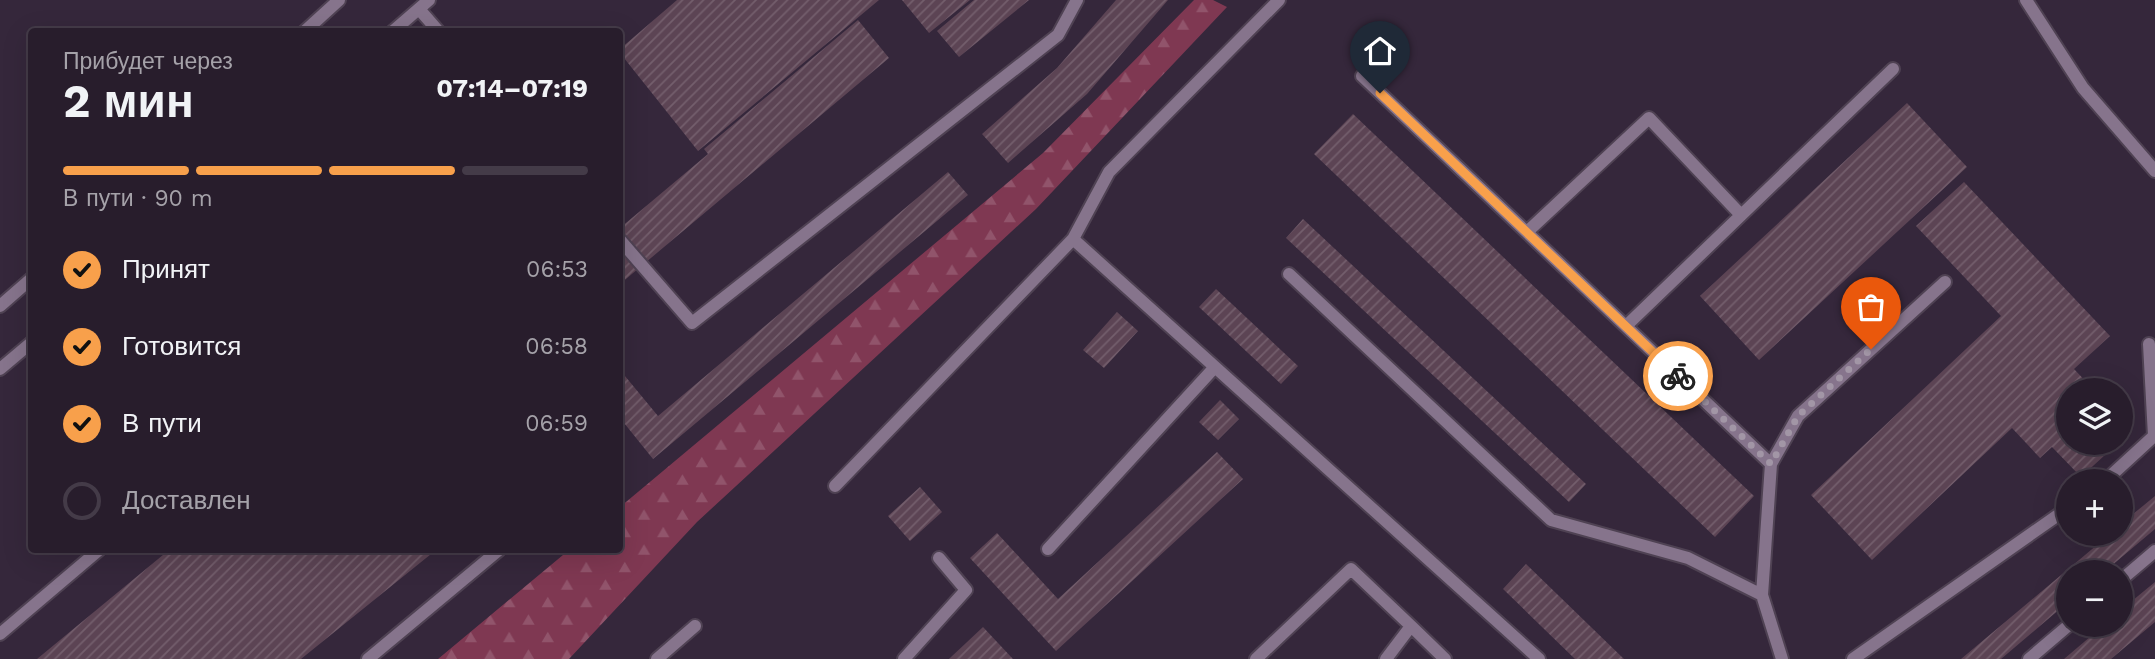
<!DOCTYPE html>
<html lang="ru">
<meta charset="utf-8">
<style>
body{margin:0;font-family:"Work Sans",sans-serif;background:#302634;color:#f1f3f6;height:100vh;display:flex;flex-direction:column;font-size:26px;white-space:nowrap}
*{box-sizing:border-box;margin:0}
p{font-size:23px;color:#a5a2a9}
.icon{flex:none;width:38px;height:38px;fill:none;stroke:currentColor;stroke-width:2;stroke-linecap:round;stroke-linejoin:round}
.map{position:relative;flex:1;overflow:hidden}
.panel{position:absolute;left:28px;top:28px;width:595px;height:525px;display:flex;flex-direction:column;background:#281d2c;border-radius:7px;box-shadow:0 7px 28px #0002,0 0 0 2px #443b48}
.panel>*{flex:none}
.tools{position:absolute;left:2056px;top:378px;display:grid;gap:14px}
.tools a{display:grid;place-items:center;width:77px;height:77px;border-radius:50%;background:#281d2c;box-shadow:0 7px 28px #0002,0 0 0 2px #443b48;font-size:35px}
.pin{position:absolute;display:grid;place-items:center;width:60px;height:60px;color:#fff;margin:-72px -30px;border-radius:50% 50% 50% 0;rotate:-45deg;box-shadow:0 0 7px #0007}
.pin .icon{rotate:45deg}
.courier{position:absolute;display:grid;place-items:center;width:70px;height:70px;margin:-35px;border:5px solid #f8a04b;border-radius:50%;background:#fff;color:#222;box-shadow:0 2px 9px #0007}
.overview em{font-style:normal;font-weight:700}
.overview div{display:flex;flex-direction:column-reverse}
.overview{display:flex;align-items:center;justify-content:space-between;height:119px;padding:0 35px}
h1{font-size:46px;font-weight:700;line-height:52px}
.bar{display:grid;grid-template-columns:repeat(4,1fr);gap:10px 7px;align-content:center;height:84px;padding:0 35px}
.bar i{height:9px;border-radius:5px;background:#443b48}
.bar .current{background:#f8a04b}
.bar p{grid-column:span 4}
ol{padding:0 35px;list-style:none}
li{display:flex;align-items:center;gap:21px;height:77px}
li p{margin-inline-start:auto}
li .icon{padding:7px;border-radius:50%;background:#f8a04b;color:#111;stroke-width:4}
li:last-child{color:#a5a2a9}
li i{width:38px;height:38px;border:4px solid #443b48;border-radius:50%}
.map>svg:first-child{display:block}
.forest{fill:url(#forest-firs)}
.building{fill:url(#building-hatch)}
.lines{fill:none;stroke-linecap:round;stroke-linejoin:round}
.lane-casing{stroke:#4f4253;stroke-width:16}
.lane{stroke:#86748c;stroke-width:12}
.done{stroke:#a296a6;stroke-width:7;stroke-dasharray:0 12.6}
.route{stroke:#f8a04b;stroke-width:9}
</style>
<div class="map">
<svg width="2155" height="659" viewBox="0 0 2155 659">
<defs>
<pattern id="forest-firs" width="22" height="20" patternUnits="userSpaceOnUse" patternTransform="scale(1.75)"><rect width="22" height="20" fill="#7f3852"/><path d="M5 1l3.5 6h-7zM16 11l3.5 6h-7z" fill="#91546b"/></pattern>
<pattern id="building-hatch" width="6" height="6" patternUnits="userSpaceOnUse" patternTransform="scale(1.75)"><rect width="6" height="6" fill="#5c4454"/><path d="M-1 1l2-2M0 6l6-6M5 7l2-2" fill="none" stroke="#735e6c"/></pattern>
</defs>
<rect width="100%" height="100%" fill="#35273b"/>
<path class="forest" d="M1194,0H1213L1227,7L1036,209L697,522L569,659H438L569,550H620V507L1043,153Z"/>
<path class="building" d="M677,0H879L698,151L620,53V49Z
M902,0H970L929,33Z
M974,0H1029L959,57L937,31Z
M1116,0H1168L1087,94L1008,163L982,134L1057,68Z
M858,20L889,58L620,284V228L708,154L704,149Z
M1907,103L1967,167L1759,360L1700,296Z
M1353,114L1754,496L1715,537L1314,154Z
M948,172L968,195L653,459L620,418V370L658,416Z
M1964,182L2110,336L2074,369L2094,390H2068V443H2118L2081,477L2052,447L2040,458L2012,428L1872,560L1811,495L2001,316L1916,226Z
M1303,219L1586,484L1569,502L1286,238Z
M1216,289L1298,366L1281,384L1199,307Z
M1117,312L1138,331L1104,368L1083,350Z
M1220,400L1239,419L1218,440L1199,422Z
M2121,419L2131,430L2121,440Z
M1217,452L1243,479L1056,651L970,558L997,533L1058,599Z
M920,487L942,512L910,541L888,516Z
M2155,496V529L2104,572H2068V602L2001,659H1961L2110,534H2121V524Z
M169,550H436L301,659H37Z
M1526,564L1624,659H1575L1503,589Z
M2155,582V622L2111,659H2064L2104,625H2121V610Z
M983,627L1013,659H949Z"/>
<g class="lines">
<g class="lane-casing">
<path id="lane" d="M1279,0L1109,172L1073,239L1539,659
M2026,0L2083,88L2155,171
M419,9L439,32
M304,32L339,0
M392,32L429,0
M1362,76L1771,464L1762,595L1782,659
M1527,232L1649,118L1741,215
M620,240L692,323L1058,35L1077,0
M1289,274L1551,520L1688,558L1762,595
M0,306L32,278
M1626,326L1893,69
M0,369L32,342
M1771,464L1798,416L1945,282
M2105,481L2154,436L2149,344
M835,486L1073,239
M1048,549L1214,368
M2121,580L2155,551
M0,634L99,550
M368,659L499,550
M657,659L695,626
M904,659L966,590L939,558
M1256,659L1351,569L1411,626
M1386,659L1411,626L1445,659
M1853,659L2068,508
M2029,659L2069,625"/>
</g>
<use href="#lane" class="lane"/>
</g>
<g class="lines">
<path class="done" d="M1678,376L1771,464L1798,416L1871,349"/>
<path class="route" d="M1380,93L1678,376"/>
</g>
</svg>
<div class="tools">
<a><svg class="icon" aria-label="layers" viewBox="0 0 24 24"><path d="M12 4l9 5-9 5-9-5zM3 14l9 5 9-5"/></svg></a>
<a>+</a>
<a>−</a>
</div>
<div class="pin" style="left:1871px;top:349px;background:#ea580c"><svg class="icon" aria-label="bag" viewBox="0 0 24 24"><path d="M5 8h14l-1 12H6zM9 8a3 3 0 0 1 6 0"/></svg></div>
<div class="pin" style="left:1380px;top:93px;background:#1f2937"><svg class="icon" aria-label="home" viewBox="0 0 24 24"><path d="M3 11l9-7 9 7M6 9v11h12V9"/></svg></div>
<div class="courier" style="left:1678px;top:376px"><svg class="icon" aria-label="bike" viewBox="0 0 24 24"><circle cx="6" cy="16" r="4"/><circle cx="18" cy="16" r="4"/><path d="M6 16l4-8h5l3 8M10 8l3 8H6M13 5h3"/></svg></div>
<section class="panel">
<div class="overview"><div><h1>2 мин</h1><p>Прибудет через</p></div><em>07:14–07:19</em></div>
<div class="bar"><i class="current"></i><i class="current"></i><i class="current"></i><i></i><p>В пути · 90 m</p></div>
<ol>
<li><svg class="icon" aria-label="check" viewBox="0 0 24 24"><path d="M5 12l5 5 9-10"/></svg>Принят<p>06:53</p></li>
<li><svg class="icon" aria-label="check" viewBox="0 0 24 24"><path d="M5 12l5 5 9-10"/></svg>Готовится<p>06:58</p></li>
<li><svg class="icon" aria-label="check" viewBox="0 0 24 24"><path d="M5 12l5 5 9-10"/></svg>В пути<p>06:59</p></li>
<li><i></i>Доставлен</li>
</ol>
</section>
</div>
